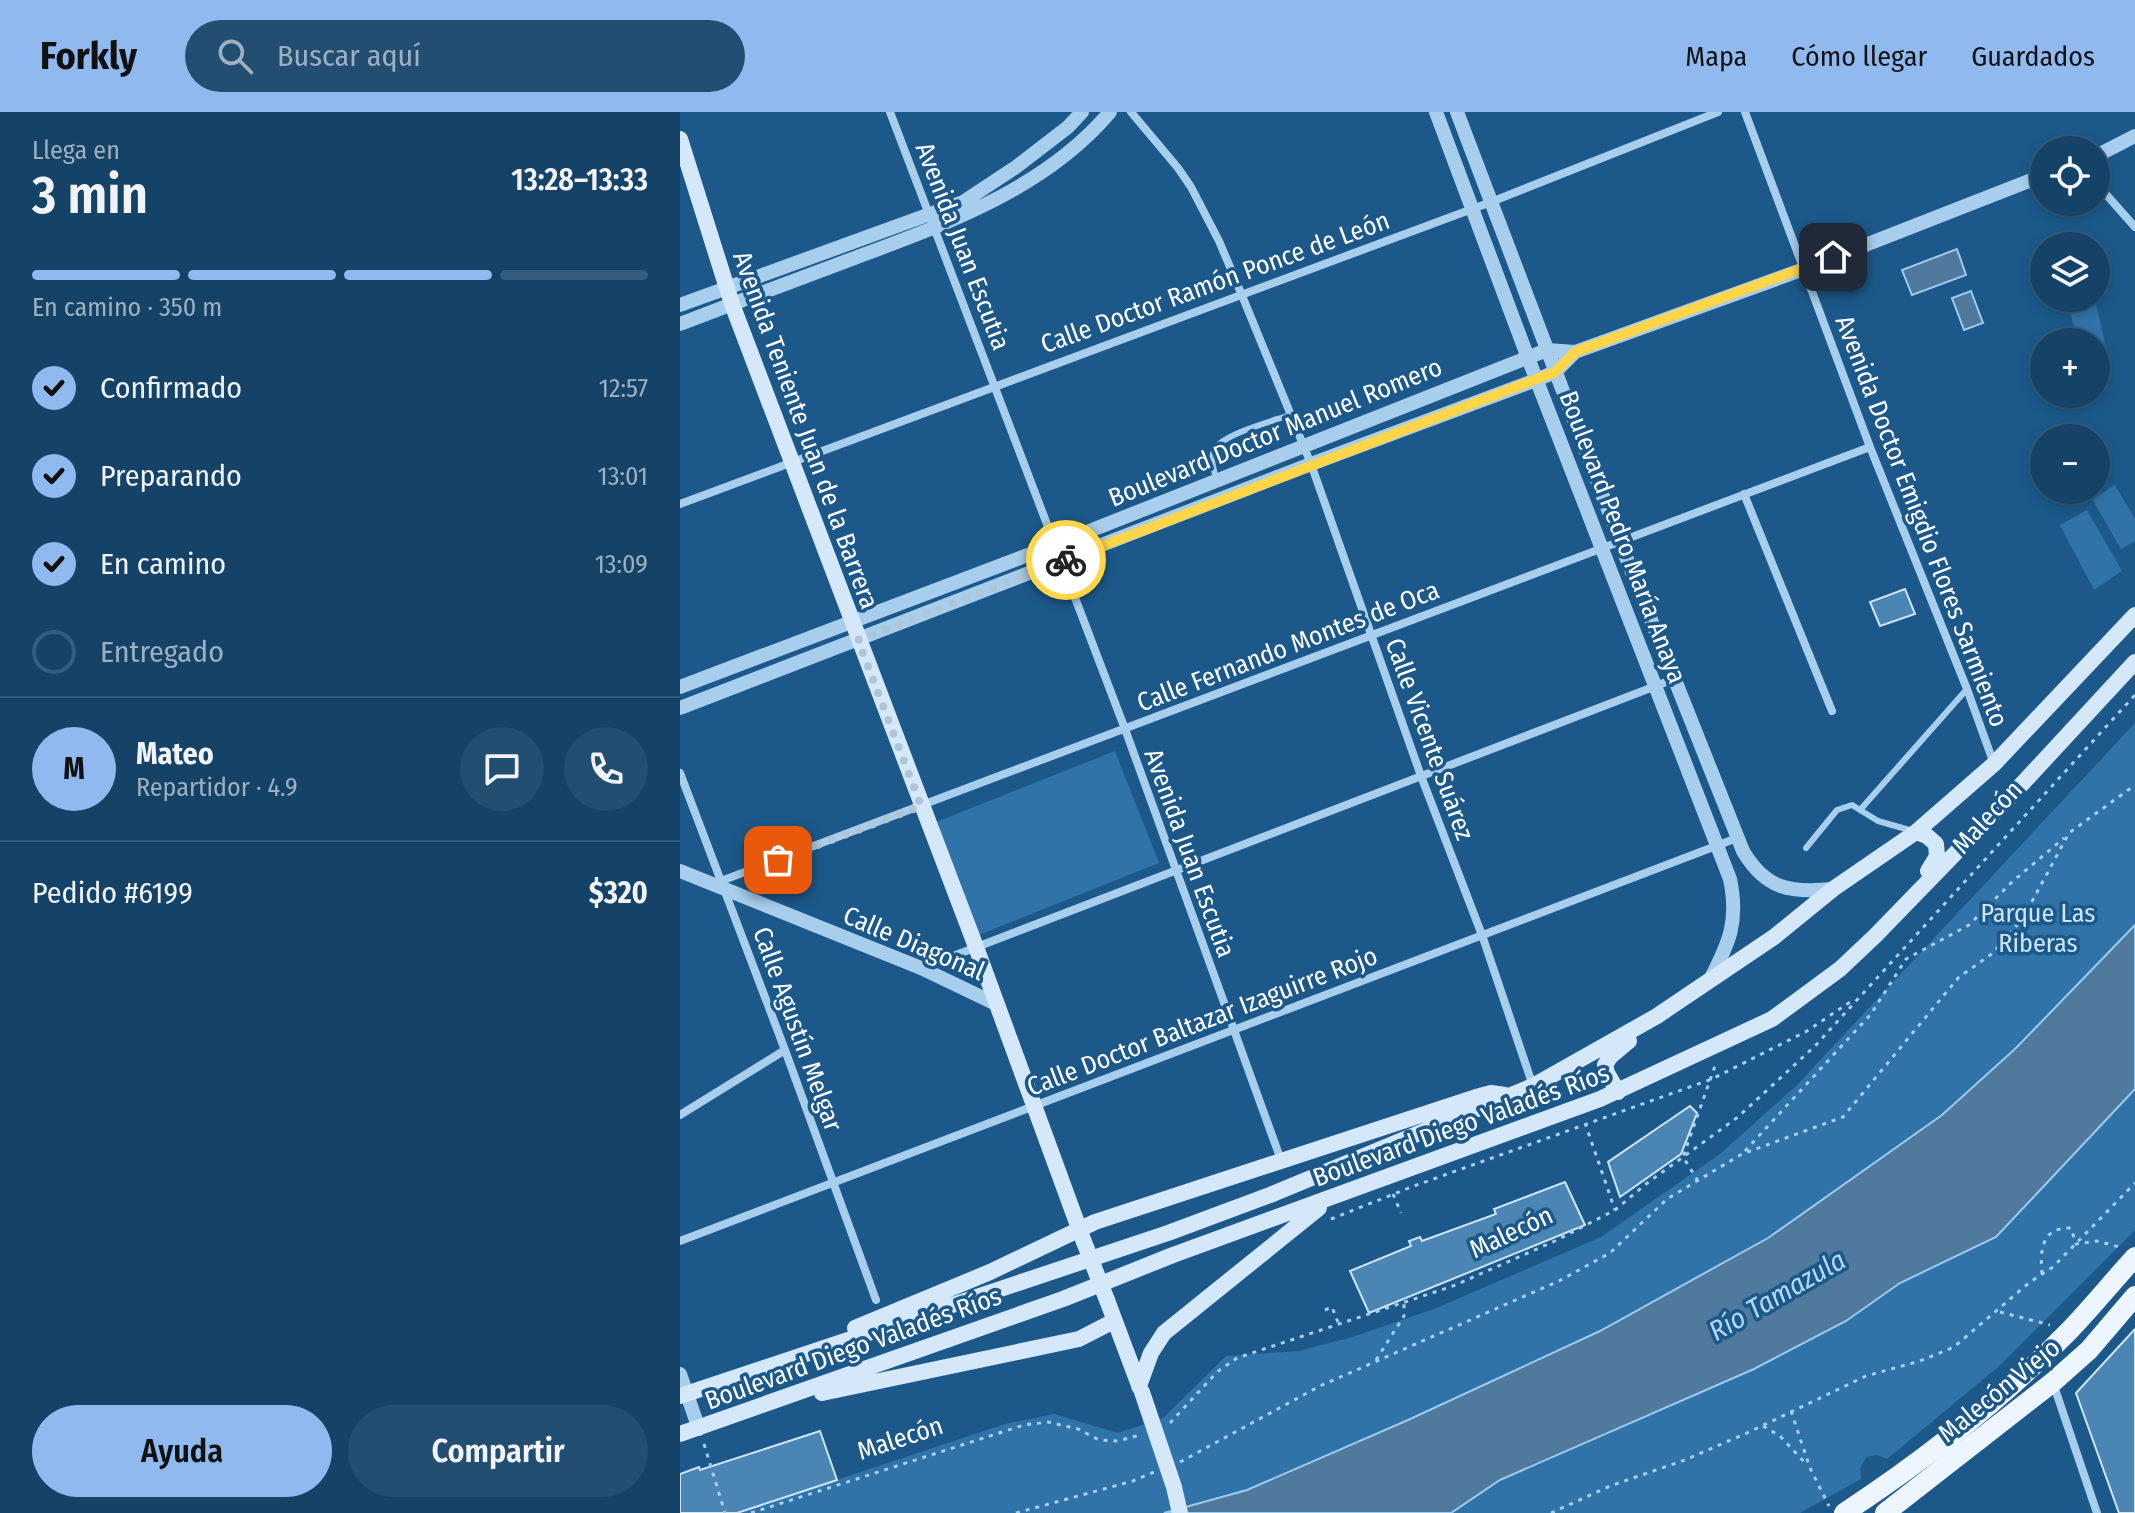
<!DOCTYPE html>
<html lang="es">
<meta charset="utf-8">
<style>
body{margin:0;font-family:"Fira Sans Condensed",sans-serif;background:#224e71;color:#f1f3f6;height:100vh;display:flex;flex-direction:column;font-size:30px;white-space:nowrap}
*{box-sizing:border-box;margin:0}
p{font-size:26px;color:#9db0c0}
.icon{flex:none;width:44px;height:44px;fill:none;stroke:currentColor;stroke-width:2;stroke-linecap:round;stroke-linejoin:round}
.map{position:relative;flex:1;overflow:hidden}
.side{display:flex;flex-direction:column;background:#154368;width:680px}
.side>*{flex:none}
.buttons{position:absolute;left:1350px;top:24px;display:grid;gap:16px}
.buttons a{display:grid;place-items:center;width:80px;height:80px;border-radius:50%;background:#154368;box-shadow:0 4px 12px #0003,0 0 0 2px #345c7c;font-size:40px}
.pin{position:absolute;display:grid;place-items:center;width:68px;height:68px;color:#fff;margin:-34px;border-radius:16px;box-shadow:0 4px 12px #0006}
.courier{position:absolute;display:grid;place-items:center;width:80px;height:80px;margin:-40px;border:6px solid #ffd54a;border-radius:50%;background:#fff;color:#222;box-shadow:0 2px 10px #0007}
.head em{font-style:normal;font-weight:600}
.head div{display:flex;flex-direction:column-reverse}
.head{display:flex;align-items:center;justify-content:space-between;height:136px;padding:0 32px}
h1{font-size:52px;font-weight:600;line-height:60px}
.bar{display:grid;grid-template-columns:repeat(4,1fr);gap:12px 8px;align-content:center;height:96px;padding:0 32px}
.bar i{height:10px;border-radius:6px;background:#345c7c}
.bar .current{background:#90b9f0}
.bar p{grid-column:span 4}
.line{display:flex;align-items:center;gap:20px;padding:0 32px;border-top:2px solid #345c7c}
.line div{flex:1}
.round{display:grid;place-items:center;flex:none;width:84px;height:84px;border-radius:42px;background:#224e71}
ol{padding:0 32px;list-style:none}
li{display:flex;align-items:center;gap:24px;height:88px}
li p{margin-inline-start:auto}
li .icon{padding:8px;border-radius:50%;background:#90b9f0;color:#111;stroke-width:4}
li:last-child{color:#9db0c0}
li i{width:44px;height:44px;border:4px solid #345c7c;border-radius:50%}
.button{display:flex;gap:16px;margin-top:auto;padding:16px 32px}
.button a{flex:1;height:92px;border-radius:48px;background:#90b9f0;color:#111;font-size:32px;font-weight:600;line-height:92px;text-align:center}
.button a+a{background:#224e71;color:#f1f3f6}
header{display:flex;align-items:center;gap:48px;box-sizing:border-box;height:112px;padding:0 40px;background:#90b9f0;color:#111}
header strong{font-size:38px}
nav{display:flex;gap:44px;margin-inline-start:auto;font-size:28px}
.search{width:560px;height:72px;background:#224e71;display:flex;align-items:center;gap:20px;box-sizing:border-box;padding:0 28px;border-radius:44px;color:#9db0c0;font-size:30px}
main{display:flex;flex:1;min-height:0}
.map>svg:first-child{display:block}
.green{fill:#3073a8}
.water{fill:#4f7a9d;stroke:#9bcbee;stroke-width:2}
.building{fill:#4a85b4;stroke:#cde6f9;stroke-width:2}
.lines{fill:none;stroke-linecap:round;stroke-linejoin:round}
.path{stroke:#a7ceec;stroke-width:3;stroke-dasharray:4 6;stroke-linecap:butt}
.service{stroke:#a7ceec;stroke-width:6}
.minor{stroke:#a7ceec;stroke-width:8}
.tertiary{stroke:#a7ceec;stroke-width:14}
.secondary{stroke:#d4e8f9;stroke-width:16}
.primary{stroke:#edf6ff;stroke-width:20}
.secondary-bridge{stroke:#d4e8f9;stroke-width:16}
.done{stroke:#b0c5d6;stroke-width:8;stroke-dasharray:0 14.4}
.route{stroke:#ffd54a;stroke-width:10}
.labels{text-anchor:middle;stroke-width:7;stroke-linejoin:round;paint-order:stroke}
.street-label{font-size:26px;fill:#fff;stroke:#1c598a}
.park-label{font-size:26px;fill:#cde6f9;stroke:#1c598a}
.water-label{font-size:28px;font-style:italic;fill:#b3d8f3;stroke:#1c598a}
</style>
<header>
<strong>Forkly</strong>
<div class="search"><svg class="icon" aria-label="search" viewBox="0 0 24 24"><circle cx="10" cy="10" r="6"/><path d="M15 15l6 6"/></svg>Buscar aquí</div>
<nav><a>Mapa</a><a>Cómo llegar</a><a>Guardados</a></nav>
</header>
<main>
<section class="side">
<div class="head"><div><h1>3 min</h1><p>Llega en</p></div><em>13:28–13:33</em></div>
<div class="bar"><i class="current"></i><i class="current"></i><i class="current"></i><i></i><p>En camino · 350 m</p></div>
<ol>
<li><svg class="icon" aria-label="check" viewBox="0 0 24 24"><path d="M5 12l5 5 9-10"/></svg>Confirmado<p>12:57</p></li>
<li><svg class="icon" aria-label="check" viewBox="0 0 24 24"><path d="M5 12l5 5 9-10"/></svg>Preparando<p>13:01</p></li>
<li><svg class="icon" aria-label="check" viewBox="0 0 24 24"><path d="M5 12l5 5 9-10"/></svg>En camino<p>13:09</p></li>
<li><i></i>Entregado</li>
</ol>
<div class="line" style="height:144px"><b class="round" style="background:#90b9f0;color:#111">M</b><div><b>Mateo</b><p>Repartidor · 4.9</p></div><a class="round"><svg class="icon" aria-label="chat" viewBox="0 0 24 24"><path d="M4 5h16v11H9l-5 4z"/></svg></a><a class="round"><svg class="icon" aria-label="phone" viewBox="0 0 24 24"><path d="M5 4h4l2 5-3 2q2 4 5 5l2-3 5 2v4C11 20 4 13 5 4z"/></svg></a></div>
<div class="line" style="height:104px"><div>Pedido #6199</div><b>$320</b></div>
<div class="button"><a>Ayuda</a><a>Compartir</a></div>
</section>
<div class="map">
<svg width="1455" height="1401" viewBox="0 0 1455 1401">
<rect width="100%" height="100%" fill="#1c598a"/>
<path class="green" d="M1415,188L1428,244L1416,247V230H1397L1389,194Z
M1435,373L1455,407V429L1441,437L1412,387Z
M1407,398L1442,459L1414,478L1380,413Z
M1455,611V813L1336,936L1262,1003L1088,1126L920,1219L728,1308L567,1378L484,1401H57L325,1312L374,1302L438,1321L483,1306L546,1244L619,1239L669,1226L754,1197L921,1125L1040,1042L1117,973Z
M435,639L479,751L296,824L251,712Z
M1455,977V1118L1318,1255L1207,1347L1197,1343L1186,1345L1180,1357L1181,1367L1120,1401H771L820,1368L1074,1257L1166,1209L1220,1171L1316,1125Z"/>
<path class="water" d="M1277,137L1286,163L1232,183L1222,158Z
M1291,179L1303,211L1284,218L1272,186Z
M1455,813V977L1316,1125L1220,1171L1166,1209L1074,1257L820,1368L771,1401H484L567,1378L728,1308L920,1219L1088,1126L1262,1003L1336,936Z"/>
<path class="building" d="M1225,477L1235,502L1200,514L1190,490Z
M1010,994L1017,1001L1001,1042L940,1085L928,1050Z
M885,1070L905,1113L689,1201L670,1159L731,1134L729,1129L740,1125L742,1129L816,1102L814,1097Z
M1455,1217V1401H1439L1396,1281Z
M140,1319L157,1368L57,1401H0V1362L19,1355L20,1358Z"/>
<g class="lines">
<path class="path" d="M905,1011L935,1098
M1065,1039L1191,902L1226,847L1289,813L1332,770L1384,726
M1018,1069L1003,1045L1036,951
M713,1082L721,1101
M651,1107L734,1074L1032,967L1127,919L1173,888
M1362,1162C1360,1139 1361,1115 1391,1116L1396,1132L1417,1129L1443,1136
M645,1198L652,1195L659,1213
M1320,1200L1370,1213
M696,1248L724,1204V1192
M1111,1299L1130,1356L1149,1394
M490,1311L537,1260L557,1246L773,1174L875,1129L935,1098L966,1072L1058,1005L1135,934L1455,583
M1083,1314L1100,1324L1127,1353
M24,1332L45,1401
M500,1350L640,1274L879,1169L930,1141L987,1087L1062,1042L1163,1005L1279,865L1313,841L1343,806L1389,721L1455,673
M71,1401L344,1313L368,1310L398,1317L419,1328L438,1329L460,1323
M336,1401L453,1369L474,1360
M871,1401L930,1374L1005,1348L1067,1321L1186,1264L1240,1249L1274,1235L1350,1170L1373,1155L1455,1071"/>
<path class="service" d="M537,369C534,358 529,347 535,337C543,322 593,309 610,303
M1180,698L1287,577
M1126,736L1157,698L1172,693L1198,709L1233,719"/>
<path class="minor" d="M210,0L445,617L601,1048
M451,0L498,56L511,75L539,129L561,181L631,352L741,664L802,823L853,974
M1065,0L1190,335L1287,577L1314,652
M1416,71L1455,115
M1064,382L1152,599
M0,392L811,90L1038,0
M0,661L105,938L196,1188
M41,769L1190,335
M242,856L994,567
M0,1003L105,938
M0,1129L1057,726
M1373,1271L1417,1401"/>
<path class="tertiary" d="M756,0L848,246L1050,767C1059,810 1049,831 1030,868
M777,0L946,445L1063,739C1086,778 1111,781 1153,777
M1416,44L1455,24
M0,193L283,90L336,55L388,15L402,0
M0,212C57,190 115,168 172,147C265,112 364,78 430,0
M0,575L374,433L867,238L895,240L1124,157L1364,63
M0,596L631,352L856,268L875,260L895,240
M0,759L241,856L316,892
M0,1262L19,1317"/>
<path class="secondary" d="M0,27L52,192L296,835L404,1130
M1236,720L1247,724L1256,732L1257,744L1248,759
M938,980L927,961L925,953L930,945L949,929
M427,1188L460,1276
M175,1216L310,1160L415,1110L796,985L811,981L825,983
M459,1274L471,1241L484,1221L639,1096
M142,1281L399,1227L434,1209
M0,1284L488,1121L590,1083L853,974L977,904L1094,825L1153,777L1236,720L1314,652L1455,503
M0,1322L383,1187L493,1143L920,987L1092,907L1160,857L1195,824L1329,686L1455,550"/>
<path class="primary" d="M1164,1401C1245,1348 1321,1288 1389,1219C1412,1195 1433,1169 1455,1145
M1205,1401L1373,1270L1409,1238L1455,1184"/>
<path class="secondary-bridge" d="M404,1130L427,1188
M462,1280L494,1375L500,1401"/>
</g>
<g class="lines">
<path class="done" d="M98,748L241,694L178,528L386,448"/>
<path class="route" d="M386,448L875,260L895,240L1153,145"/>
</g>
<g class="labels">
<g class="street-label">
<text transform="translate(283 134) rotate(69)" y="9">Avenida Juan Escutia</text>
<text transform="translate(535 170) rotate(-20)" y="9">Calle Doctor Ramón Ponce de León</text>
<text transform="translate(126 318) rotate(70)" y="9">Avenida Teniente Juan de la Barrera</text>
<text transform="translate(595 320) rotate(-22)" y="9">Boulevard Doctor Manuel Romero</text>
<text transform="translate(1242 409) rotate(69)" y="9">Avenida Doctor Emigdio Flores Sarmiento</text>
<text transform="translate(943 425) rotate(69)" y="9">Boulevard Pedro María Anaya</text>
<text transform="translate(608 534) rotate(-21)" y="9">Calle Fernando Montes de Oca</text>
<text transform="translate(750 627) rotate(70)" y="9">Calle Vicente Suárez</text>
<text transform="translate(1307 705) rotate(-47)" y="9">Malecón</text>
<text transform="translate(510 741) rotate(70)" y="9">Avenida Juan Escutia</text>
<text transform="translate(234 831) rotate(23)" y="9">Calle Diagonal</text>
<text transform="translate(522 909) rotate(-21)" y="9">Calle Doctor Baltazar Izaguirre Rojo</text>
<text transform="translate(118 917) rotate(70)" y="9">Calle Agustín Melgar</text>
<text transform="translate(781 1013) rotate(-20)" y="9">Boulevard Diego Valadés Ríos</text>
<text transform="translate(831 1120) rotate(-25)" y="9">Malecón</text>
<text transform="translate(173 1236) rotate(-20)" y="9">Boulevard Diego Valadés Ríos</text>
<text transform="translate(1319 1278) rotate(-39)" y="9">Malecón Viejo</text>
<text transform="translate(220 1326) rotate(-18)" y="9">Malecón</text>
</g>
<g class="park-label">
<text x="1358" y="810">Parque Las<tspan x="1358" dy="30">Riberas</tspan></text>
</g>
<g class="water-label">
<text transform="translate(1097 1183) rotate(-30)" y="10">Río Tamazula</text>
</g>
</g>
</svg>
<div class="buttons">
<a><svg class="icon" aria-label="locate" viewBox="0 0 24 24"><circle cx="12" cy="12" r="6"/><path d="M12 2v4M12 18v4M2 12h4M18 12h4"/></svg></a>
<a><svg class="icon" aria-label="layers" viewBox="0 0 24 24"><path d="M12 4l9 5-9 5-9-5zM3 14l9 5 9-5"/></svg></a>
<a>+</a>
<a>−</a>
</div>
<div class="pin" style="left:98px;top:748px;background:#ea580c"><svg class="icon" aria-label="bag" viewBox="0 0 24 24"><path d="M5 8h14l-1 12H6zM9 8a3 3 0 0 1 6 0"/></svg></div>
<div class="pin" style="left:1153px;top:145px;background:#1f2937"><svg class="icon" aria-label="home" viewBox="0 0 24 24"><path d="M3 11l9-7 9 7M6 9v11h12V9"/></svg></div>
<div class="courier" style="left:386px;top:448px"><svg class="icon" aria-label="bike" viewBox="0 0 24 24"><circle cx="6" cy="16" r="4"/><circle cx="18" cy="16" r="4"/><path d="M6 16l4-8h5l3 8M10 8l3 8H6M13 5h3"/></svg></div>
</div>
</main>
